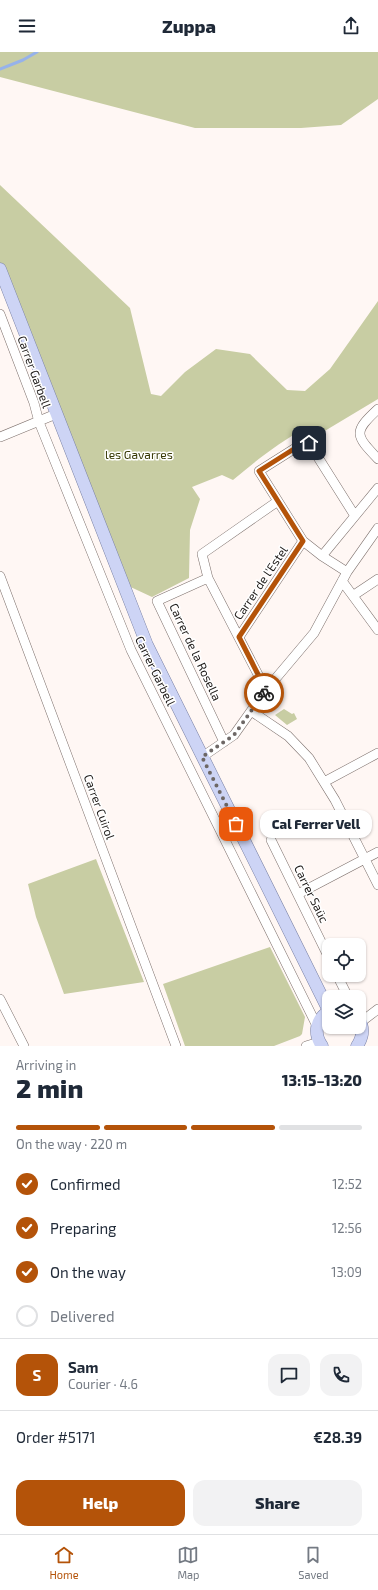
<!DOCTYPE html>
<meta charset="utf-8">
<style>
body{margin:0;font-family:"Exo 2",sans-serif;background:#f2f2f3;color:#1f2937;height:100vh;display:flex;flex-direction:column;font-size:15px;white-space:nowrap}
*{box-sizing:border-box;margin:0}
p{font-size:13px;color:#747a83}
.icon{flex:none;width:22px;height:22px;fill:none;stroke:currentColor;stroke-width:2;stroke-linecap:round;stroke-linejoin:round}
.map{position:relative;height:994px;overflow:hidden}
.side{display:flex;flex-direction:column;background:#fff;flex:1}
.side>*{flex:none}
.controls{position:absolute;left:322px;top:886px;display:grid;gap:8px}
.controls a{display:grid;place-items:center;width:44px;height:44px;border-radius:8px;background:#fff;box-shadow:0 1px 3px #0004;font-size:20px}
.pin{position:absolute;display:grid;place-items:center;width:34px;height:34px;color:#fff;margin:-17px;border-radius:8px;box-shadow:0 2px 6px #0006}
.courier{position:absolute;display:grid;place-items:center;width:40px;height:40px;margin:-20px;border:3px solid #b45309;border-radius:50%;background:#fff;color:#222;box-shadow:0 1px 5px #0007}
.bubble{position:absolute;height:28px;border-radius:12px;background:#fff;box-shadow:0 1px 3px #0004;font-size:13px;font-weight:800;line-height:28px;text-align:center}
.headline em{font-style:normal;font-weight:800}
.headline div{display:flex;flex-direction:column-reverse}
.headline{display:flex;align-items:center;justify-content:space-between;height:68px;padding:0 16px}
h1{font-size:26px;font-weight:800;line-height:30px}
.bar{display:grid;grid-template-columns:repeat(4,1fr);gap:6px 4px;align-content:center;height:48px;padding:0 16px}
.bar i{height:5px;border-radius:3px;background:#e0e1e3}
.bar .on{background:#b45309}
.bar p{grid-column:span 4}
.line{display:flex;align-items:center;gap:10px;padding:0 16px;border-top:1px solid #e0e1e3}
.line div{flex:1}
.round{display:grid;place-items:center;flex:none;width:42px;height:42px;border-radius:12px;background:#f2f2f3}
ol{padding:0 16px;list-style:none}
li{display:flex;align-items:center;gap:12px;height:44px}
li p{margin-inline-start:auto}
li .icon{padding:4px;border-radius:50%;background:#b45309;color:#fff;stroke-width:4}
li:last-child{color:#747a83}
li i{width:22px;height:22px;border:2px solid #e0e1e3;border-radius:50%}
.button{display:flex;gap:8px;margin-top:auto;padding:8px 16px}
.button a{flex:1;height:46px;border-radius:12px;background:#b45309;color:#fff;font-size:16px;font-weight:800;line-height:46px;text-align:center}
.button a+a{background:#f2f2f3;color:#1f2937}
header{display:flex;justify-content:space-between;align-items:center;height:52px;padding:0 16px;background:#fff;font-size:18px;font-weight:800}
.dock{display:flex;justify-content:space-around;align-items:center;height:56px;border-top:1px solid #e0e1e3;background:#fff;font-size:11px;color:#747a83}
.dock a{display:grid;justify-items:center;gap:2px}
.dock .on{color:#b45309}
.map>svg:first-child{display:block}
.green{fill:#c8cda3}
.lines{fill:none;stroke-linecap:round;stroke-linejoin:round}
.stream{stroke:#96b2ea;stroke-width:3}
.minor-casing{stroke:#7e716d;stroke-width:10}
.major-casing{stroke:#7a81a4;stroke-width:13}
.minor{stroke:#fff;stroke-width:9}
.major{stroke:#cdd4f5;stroke-width:12}
.done{stroke:#6d6765;stroke-width:4;stroke-dasharray:0 7.2}
.route{stroke:#b45309;stroke-width:5}
.labels{text-anchor:middle;stroke-width:3;stroke-linejoin:round;paint-order:stroke}
.street-label{font-size:12px;fill:#1e1a18;stroke:#fff}
.park-label{font-size:12px;fill:#383a06;stroke:#fff}
</style>
<header><svg class="icon" aria-label="menu" viewBox="0 0 24 24"><path d="M4 6h16M4 12h16M4 18h16"/></svg>Zuppa<svg class="icon" aria-label="share" viewBox="0 0 24 24"><path d="M12 15V3M7 8l5-5 5 5M5 13v7h14v-7"/></svg></header>
<div class="map">
<svg width="378" height="994" viewBox="0 0 378 994">
<rect width="100%" height="100%" fill="#fff7f4"/>
<path class="green" d="M0,0H378V47L341,73L301,76H195L0,25Z
M0,133L130,256L151,342L161,344L185,320L216,297L250,302L287,338L305,339L330,317L378,249V347L318,383L306,376C278,391 257,408 233,428L222,423L192,435L200,447L190,478L189,526L152,545L122,531L0,217Z
M284,657L292,662L294,661L297,667L287,673L275,663Z
M96,807L144,930L64,942L36,865L28,832Z
M270,895L305,965L302,982L300,984L274,994H185L163,932Z"/>
<g class="lines">
<path class="stream" d="M0,17L23,8L37,0"/>
<g class="minor-casing">
<path id="minor" d="M0,262L34,351L39,370L131,598L317,974
M378,357C353,380 355,383 378,407
M0,385L56,362
M322,504L378,436
M347,520L322,504L303,489L259,419L297,395L309,391L355,464
M0,524L176,994
M208,526L157,549L224,690
M342,529L378,578
M354,543L378,527
M239,585L303,489
M266,638L208,526L202,502L278,449
M251,659L288,684L309,706L335,748L378,833
M202,705L234,683L266,638L314,581L347,520L378,476
M324,730L378,701
M271,788L329,906
M298,842L378,800
M337,923L348,945
M0,947L24,994
M361,970L378,957
M306,994L319,990"/>
</g>
<g class="major-casing">
<path id="major" d="M0,217L147,593L329,959
M322,994C313,981 316,967 329,959
M357,994C363,985 364,976 359,967"/>
</g>
<use href="#minor" class="minor"/>
<use href="#major" class="major"/>
</g>
<g class="lines">
<path class="done" d="M236,772L202,705L234,683L264,641"/>
<path class="route" d="M264,641L266,638L239,585L303,489L259,419L297,395L309,391"/>
</g>
<g class="labels">
<g class="street-label">
<text transform="translate(34 320) rotate(70)" y="4">Carrer Garbell</text>
<text transform="translate(261 531) rotate(-56)" y="4">Carrer de l'Estel</text>
<text transform="translate(195 600) rotate(65)" y="4">Carrer de la Rosella</text>
<text transform="translate(155 619) rotate(64)" y="4">Carrer Garbell</text>
<text transform="translate(99 755) rotate(70)" y="4">Carrer Cuirol</text>
<text transform="translate(311 842) rotate(64)" y="4">Carrer Saüc</text>
</g>
<g class="park-label">
<text x="139" y="407">les Gavarres</text>
</g>
</g>
</svg>
<div class="controls">
<a><svg class="icon" aria-label="locate" viewBox="0 0 24 24"><circle cx="12" cy="12" r="6"/><path d="M12 2v4M12 18v4M2 12h4M18 12h4"/></svg></a>
<a><svg class="icon" aria-label="layers" viewBox="0 0 24 24"><path d="M12 4l9 5-9 5-9-5zM3 14l9 5 9-5"/></svg></a>
</div>
<div class="pin" style="left:236px;top:772px;background:#ea580c"><svg class="icon" aria-label="bag" viewBox="0 0 24 24"><path d="M5 8h14l-1 12H6zM9 8a3 3 0 0 1 6 0"/></svg></div>
<div class="pin" style="left:309px;top:391px;background:#1f2937"><svg class="icon" aria-label="home" viewBox="0 0 24 24"><path d="M3 11l9-7 9 7M6 9v11h12V9"/></svg></div>
<div class="courier" style="left:264px;top:641px"><svg class="icon" aria-label="bike" viewBox="0 0 24 24"><circle cx="6" cy="16" r="4"/><circle cx="18" cy="16" r="4"/><path d="M6 16l4-8h5l3 8M10 8l3 8H6M13 5h3"/></svg></div>
<div class="bubble" style="left:260px;top:758px;width:112px">Cal Ferrer Vell</div>
</div>
<section class="side">
<div class="headline"><div><h1>2 min</h1><p>Arriving in</p></div><em>13:15–13:20</em></div>
<div class="bar"><i class="on"></i><i class="on"></i><i class="on"></i><i></i><p>On the way · 220 m</p></div>
<ol>
<li><svg class="icon" aria-label="check" viewBox="0 0 24 24"><path d="M5 12l5 5 9-10"/></svg>Confirmed<p>12:52</p></li>
<li><svg class="icon" aria-label="check" viewBox="0 0 24 24"><path d="M5 12l5 5 9-10"/></svg>Preparing<p>12:56</p></li>
<li><svg class="icon" aria-label="check" viewBox="0 0 24 24"><path d="M5 12l5 5 9-10"/></svg>On the way<p>13:09</p></li>
<li><i></i>Delivered</li>
</ol>
<div class="line" style="height:72px"><b class="round" style="background:#b45309;color:#fff">S</b><div><b>Sam</b><p>Courier · 4.6</p></div><a class="round"><svg class="icon" aria-label="chat" viewBox="0 0 24 24"><path d="M4 5h16v11H9l-5 4z"/></svg></a><a class="round"><svg class="icon" aria-label="phone" viewBox="0 0 24 24"><path d="M5 4h4l2 5-3 2q2 4 5 5l2-3 5 2v4C11 20 4 13 5 4z"/></svg></a></div>
<div class="line" style="height:52px"><div>Order #5171</div><b>€28.39</b></div>
<div class="button"><a>Help</a><a>Share</a></div>
</section>
<nav class="dock">
<a class="on"><svg class="icon" aria-label="home" viewBox="0 0 24 24"><path d="M3 11l9-7 9 7M6 9v11h12V9"/></svg>Home</a>
<a><svg class="icon" aria-label="map" viewBox="0 0 24 24"><path d="M3 6l6-2 6 2 6-2v14l-6 2-6-2-6 2zM9 4v14M15 6v14"/></svg>Map</a>
<a><svg class="icon" aria-label="saved" viewBox="0 0 24 24"><path d="M7 4h10v16l-5-4-5 4z"/></svg>Saved</a>
</nav>
